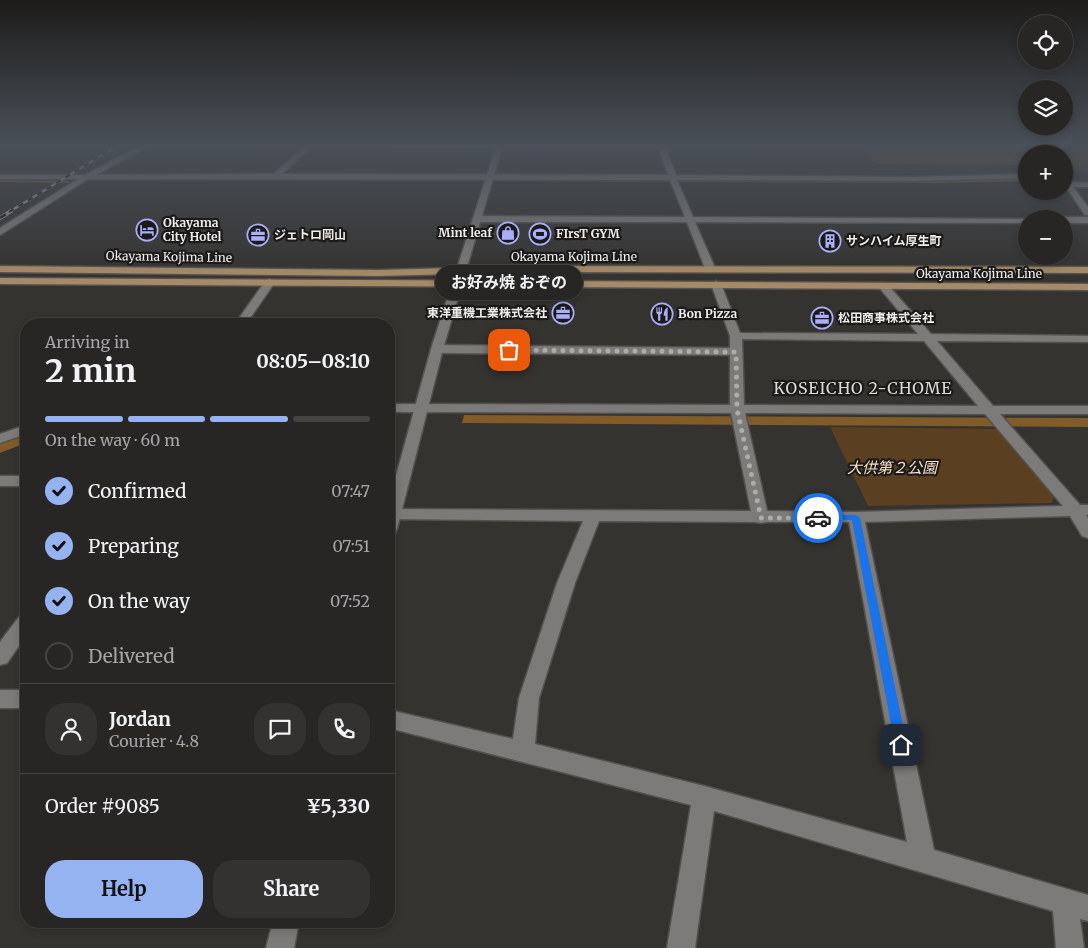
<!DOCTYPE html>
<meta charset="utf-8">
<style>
body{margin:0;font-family:Merriweather,"Noto Sans JP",serif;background:#333231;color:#f1f3f6;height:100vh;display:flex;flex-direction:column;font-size:19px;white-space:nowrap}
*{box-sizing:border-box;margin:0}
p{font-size:16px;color:#a4a5a6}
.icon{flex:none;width:28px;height:28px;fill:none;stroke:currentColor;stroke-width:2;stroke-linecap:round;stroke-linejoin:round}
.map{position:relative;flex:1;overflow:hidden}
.panel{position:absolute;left:20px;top:318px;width:375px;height:610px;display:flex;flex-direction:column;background:#272624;border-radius:20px;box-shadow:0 2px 8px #0003,0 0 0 1px #434341}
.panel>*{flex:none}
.buttons{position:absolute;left:1018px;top:15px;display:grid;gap:10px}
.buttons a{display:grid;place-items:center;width:55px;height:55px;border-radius:50%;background:#272624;box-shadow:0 2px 8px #0003,0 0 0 1px #434341;font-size:25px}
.pin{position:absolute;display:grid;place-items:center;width:42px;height:42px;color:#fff;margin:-21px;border-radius:10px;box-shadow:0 2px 8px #0006}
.courier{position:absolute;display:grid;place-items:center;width:50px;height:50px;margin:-25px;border:4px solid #1a73e8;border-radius:50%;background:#fff;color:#222;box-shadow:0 1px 6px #0007}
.bubble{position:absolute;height:35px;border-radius:18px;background:#272624;box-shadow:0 2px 8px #0003,0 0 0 1px #434341;font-size:16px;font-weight:700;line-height:35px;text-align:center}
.head em{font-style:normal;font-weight:700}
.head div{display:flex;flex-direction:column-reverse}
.head{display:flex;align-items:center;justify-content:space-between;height:85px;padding:0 25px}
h1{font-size:32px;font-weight:700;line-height:38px}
.bar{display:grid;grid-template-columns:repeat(4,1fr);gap:8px 5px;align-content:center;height:60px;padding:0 25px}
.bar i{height:6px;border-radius:4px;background:#434341}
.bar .on{background:#95b2f1}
.bar p{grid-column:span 4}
.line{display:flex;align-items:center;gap:12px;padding:0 25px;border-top:1px solid #434341}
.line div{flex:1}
.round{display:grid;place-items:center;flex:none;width:52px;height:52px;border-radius:20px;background:#333231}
ol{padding:0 25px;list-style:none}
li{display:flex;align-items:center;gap:15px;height:55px}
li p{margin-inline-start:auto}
li .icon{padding:5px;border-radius:50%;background:#95b2f1;color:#111;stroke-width:4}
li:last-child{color:#a4a5a6}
li i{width:28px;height:28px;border:2px solid #434341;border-radius:50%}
.action{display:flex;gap:10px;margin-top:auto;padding:10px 25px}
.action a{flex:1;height:58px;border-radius:20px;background:#95b2f1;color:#111;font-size:20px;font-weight:700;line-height:58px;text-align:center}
.action a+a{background:#333231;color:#f1f3f6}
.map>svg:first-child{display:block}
.green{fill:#5a4020}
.water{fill:#815b28}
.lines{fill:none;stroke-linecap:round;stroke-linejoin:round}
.stream{fill:#815b28;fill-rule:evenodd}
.minor-casing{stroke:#53514f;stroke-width:3}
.tertiary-casing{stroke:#53514f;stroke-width:3}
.primary-casing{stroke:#53514f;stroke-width:3}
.minor{fill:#7d7b79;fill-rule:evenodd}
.tertiary{fill:#7d7b79;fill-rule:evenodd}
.primary{fill:#a68a67;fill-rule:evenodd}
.rail-far1-casing{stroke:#979694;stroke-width:2.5}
.rail-casing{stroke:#979694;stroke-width:4}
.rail-far1{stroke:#1b1a19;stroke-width:2;stroke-dasharray:5.5;stroke-linecap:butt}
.rail{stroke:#1b1a19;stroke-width:2.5;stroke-dasharray:7;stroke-linecap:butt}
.route{fill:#1a73e8}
.done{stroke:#adacaa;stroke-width:5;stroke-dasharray:0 9}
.labels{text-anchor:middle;stroke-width:4.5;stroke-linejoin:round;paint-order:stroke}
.far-poi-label{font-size:12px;font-weight:bold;fill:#eeedec;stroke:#1b1a19;text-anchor:start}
.far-street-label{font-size:12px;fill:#eeedec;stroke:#1b1a19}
.park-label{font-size:15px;font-style:italic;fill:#f8e0c4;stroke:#1b1a19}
.neighbourhood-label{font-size:16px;letter-spacing:1px;fill:#dbd9d6;stroke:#1b1a19}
</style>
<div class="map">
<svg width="1088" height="948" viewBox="0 0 1088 948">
<rect width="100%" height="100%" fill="#343330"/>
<path class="green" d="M854,144H1020L1036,154H1026V165L877,164Z
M1024,144H1082L1088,147V169L1065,168L1064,154H1041Z
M830,427L998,429L1054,497L1052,503L868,506Z"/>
<path class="water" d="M1026,178V181L936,183L513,181V179L900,181Z
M464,415L1088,418V427L462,423Z
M26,434V443L0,453V444Z"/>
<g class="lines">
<path class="stream" d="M120,178H145L147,179L145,180H118Z
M440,179H463L465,180L463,181H438Z
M0,180L68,181L70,182L68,183L0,182Z"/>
<g class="minor-casing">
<path id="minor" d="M144,144H152L96,175L274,174L307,144H314L282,174L668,175L659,148L384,146L381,144H664L676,175L913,177L1026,174V178L913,181L677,180L693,217L1029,219H1026V223L695,222L715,268L710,271L705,268L687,222H476L472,219L476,216L685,217L670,180L88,179L0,235V228L78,179H0V175H85Z
M1064,182L1088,183V187H1073L1088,207V215H1085L1069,191L1064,188Z
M1064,217H1088V223H1064V219H1061Z
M270,279L275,282L246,324H235L266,280Z
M716,281L721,284L740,333L918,334L878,286L883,283L887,284L931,334L1088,336V342L937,341L993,406H1088V414H1000L1080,505H1088V515H1086L1088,518V538L1082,536L1070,516L865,522L934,850L1088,895V921L1080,919L1084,948H1056L1053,911L714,811L695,948H667L691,805L389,728V710L513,739L519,698L557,583L583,521L389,519V509L751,511L731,413L389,412V404L730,405V355L437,353L431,349L437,345L730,348V336L711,284ZM742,339L924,341L978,406L744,405ZM745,413L985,414L1063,506L856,512L767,511ZM599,521L755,522L761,523L767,522H849L907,842L704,786L535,744L539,698L575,583Z
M26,425V434L0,443V434Z
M0,476H26V486H0Z
M26,615V636L7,663L0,665V642L19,617Z
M0,690H26V708H0Z"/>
</g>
<g class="tertiary-casing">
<path id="tertiary" d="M497,144H503L443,349L397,529L395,533L389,535V501L431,349Z
M273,921H299L294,948H266Z"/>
</g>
<g class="primary-casing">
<path id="primary" d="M0,266L379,270L534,266L1088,267V273L534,272L379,276L0,272Z
M0,278L1088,284V290L0,284Z"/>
</g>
<use href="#minor" class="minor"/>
<use href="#tertiary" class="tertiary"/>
<use href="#primary" class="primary"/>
<g class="rail-far1-casing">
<path id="rail-far1" d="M9,212L120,144"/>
</g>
<g class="rail-casing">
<path id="rail" d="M0,218L11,211"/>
</g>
<use href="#rail-far1" class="rail-far1"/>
<use href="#rail" class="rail"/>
</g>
<linearGradient id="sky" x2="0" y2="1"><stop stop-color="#1d1c1a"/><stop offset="0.52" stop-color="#4a5059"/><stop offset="1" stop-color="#4a5059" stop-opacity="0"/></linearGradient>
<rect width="1088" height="277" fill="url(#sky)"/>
<path class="route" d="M818,515H856L860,518L907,745L905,749L901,750L897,749L895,745L852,520H815V516Z"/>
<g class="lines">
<path class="done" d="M509,350L736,352L737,409L761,518H818"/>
</g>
<defs>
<g id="hotel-ring" transform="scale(1.125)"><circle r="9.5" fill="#1b1a19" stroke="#abaffb" stroke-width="1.5"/><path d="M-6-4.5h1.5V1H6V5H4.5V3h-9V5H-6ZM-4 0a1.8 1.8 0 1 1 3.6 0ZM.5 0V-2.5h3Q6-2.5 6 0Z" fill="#abaffb"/></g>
<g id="shop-ring" transform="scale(1.125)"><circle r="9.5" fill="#1b1a19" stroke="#abaffb" stroke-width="1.5"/><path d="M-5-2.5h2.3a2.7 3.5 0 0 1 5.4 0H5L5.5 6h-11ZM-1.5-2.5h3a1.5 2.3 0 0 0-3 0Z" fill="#abaffb"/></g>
<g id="stadium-ring" transform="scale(1.125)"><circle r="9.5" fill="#1b1a19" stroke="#abaffb" stroke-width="1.5"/><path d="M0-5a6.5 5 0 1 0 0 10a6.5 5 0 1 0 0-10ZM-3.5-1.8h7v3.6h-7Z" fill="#abaffb"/></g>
<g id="office-ring" transform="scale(1.125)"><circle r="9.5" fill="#1b1a19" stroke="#abaffb" stroke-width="1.5"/><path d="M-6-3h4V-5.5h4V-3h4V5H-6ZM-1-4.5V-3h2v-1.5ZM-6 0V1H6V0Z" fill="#abaffb"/></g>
<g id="building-ring" transform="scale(1.125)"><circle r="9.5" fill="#1b1a19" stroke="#abaffb" stroke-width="1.5"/><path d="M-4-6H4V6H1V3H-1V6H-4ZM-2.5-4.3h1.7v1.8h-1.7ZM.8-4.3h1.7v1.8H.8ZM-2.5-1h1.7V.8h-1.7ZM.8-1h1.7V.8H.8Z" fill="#abaffb"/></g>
<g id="restaurant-ring" transform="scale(1.125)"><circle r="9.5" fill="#1b1a19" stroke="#abaffb" stroke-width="1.5"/><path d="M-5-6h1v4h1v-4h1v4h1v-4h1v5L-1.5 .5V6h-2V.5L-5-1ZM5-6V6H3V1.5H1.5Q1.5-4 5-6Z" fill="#abaffb"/></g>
</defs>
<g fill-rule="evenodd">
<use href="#hotel-ring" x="147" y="230"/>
<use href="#shop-ring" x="508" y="233"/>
<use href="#stadium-ring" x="540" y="234"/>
<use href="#office-ring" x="258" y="235"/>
<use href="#building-ring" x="830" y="241"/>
<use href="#office-ring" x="563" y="313"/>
<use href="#restaurant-ring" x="662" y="314"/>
<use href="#office-ring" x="822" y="318"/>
</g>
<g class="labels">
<g class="far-poi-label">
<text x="163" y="227">Okayama<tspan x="163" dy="14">City Hotel</tspan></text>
<text x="492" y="237" text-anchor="end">Mint leaf</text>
<text x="556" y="238">FIrsT GYM</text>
<text x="274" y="239">ジェトロ岡山</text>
<text x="846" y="245">サンハイム厚生町</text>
<text x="547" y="317" text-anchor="end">東洋重機工業株式会社</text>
<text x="678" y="318">Bon Pizza</text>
<text x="838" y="322">松田商事株式会社</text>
</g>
<g class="far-street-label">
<text transform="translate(169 257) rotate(1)" y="4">Okayama Kojima Line</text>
<text x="574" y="261">Okayama Kojima Line</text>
<text x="979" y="278">Okayama Kojima Line</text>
</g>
<g class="park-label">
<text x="892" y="473">大供第２公園</text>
</g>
<g class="neighbourhood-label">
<text x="863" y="394">KOSEICHO 2-CHOME</text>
</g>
</g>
</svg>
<div class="buttons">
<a><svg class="icon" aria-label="locate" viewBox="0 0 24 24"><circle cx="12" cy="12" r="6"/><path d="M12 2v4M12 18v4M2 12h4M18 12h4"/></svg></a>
<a><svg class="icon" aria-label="layers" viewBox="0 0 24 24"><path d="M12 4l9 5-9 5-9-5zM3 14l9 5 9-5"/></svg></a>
<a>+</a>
<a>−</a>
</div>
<div class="pin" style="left:509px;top:350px;background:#ea580c"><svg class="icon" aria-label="bag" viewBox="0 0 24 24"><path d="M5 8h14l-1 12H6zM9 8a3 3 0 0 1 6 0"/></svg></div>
<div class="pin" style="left:901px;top:745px;background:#1f2937"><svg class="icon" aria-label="home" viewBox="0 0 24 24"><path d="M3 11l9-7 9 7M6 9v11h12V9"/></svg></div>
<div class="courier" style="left:818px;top:518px"><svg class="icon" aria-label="car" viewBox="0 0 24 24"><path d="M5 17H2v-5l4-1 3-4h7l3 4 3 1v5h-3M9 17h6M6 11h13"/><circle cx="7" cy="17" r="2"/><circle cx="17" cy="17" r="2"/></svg></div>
<div class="bubble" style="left:435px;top:265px;width:148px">お好み焼 おぞの</div>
<section class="panel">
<div class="head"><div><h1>2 min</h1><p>Arriving in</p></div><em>08:05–08:10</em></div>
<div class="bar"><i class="on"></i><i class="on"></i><i class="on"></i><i></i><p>On the way · 60 m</p></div>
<ol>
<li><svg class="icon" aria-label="check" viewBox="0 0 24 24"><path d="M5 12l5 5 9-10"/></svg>Confirmed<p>07:47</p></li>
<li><svg class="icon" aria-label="check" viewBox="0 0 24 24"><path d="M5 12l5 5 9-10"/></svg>Preparing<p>07:51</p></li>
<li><svg class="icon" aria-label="check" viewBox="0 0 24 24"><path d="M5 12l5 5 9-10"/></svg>On the way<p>07:52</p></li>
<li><i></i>Delivered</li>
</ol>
<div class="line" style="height:90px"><a class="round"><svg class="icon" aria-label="person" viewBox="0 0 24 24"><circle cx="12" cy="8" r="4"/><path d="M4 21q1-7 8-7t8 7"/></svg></a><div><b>Jordan</b><p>Courier · 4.8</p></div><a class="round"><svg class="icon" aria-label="chat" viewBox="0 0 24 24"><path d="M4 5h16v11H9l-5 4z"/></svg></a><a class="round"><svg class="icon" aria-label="phone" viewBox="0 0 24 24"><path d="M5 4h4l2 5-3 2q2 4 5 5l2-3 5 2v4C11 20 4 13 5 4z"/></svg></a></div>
<div class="line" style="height:65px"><div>Order #9085</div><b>¥5,330</b></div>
<div class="action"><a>Help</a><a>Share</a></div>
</section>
</div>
